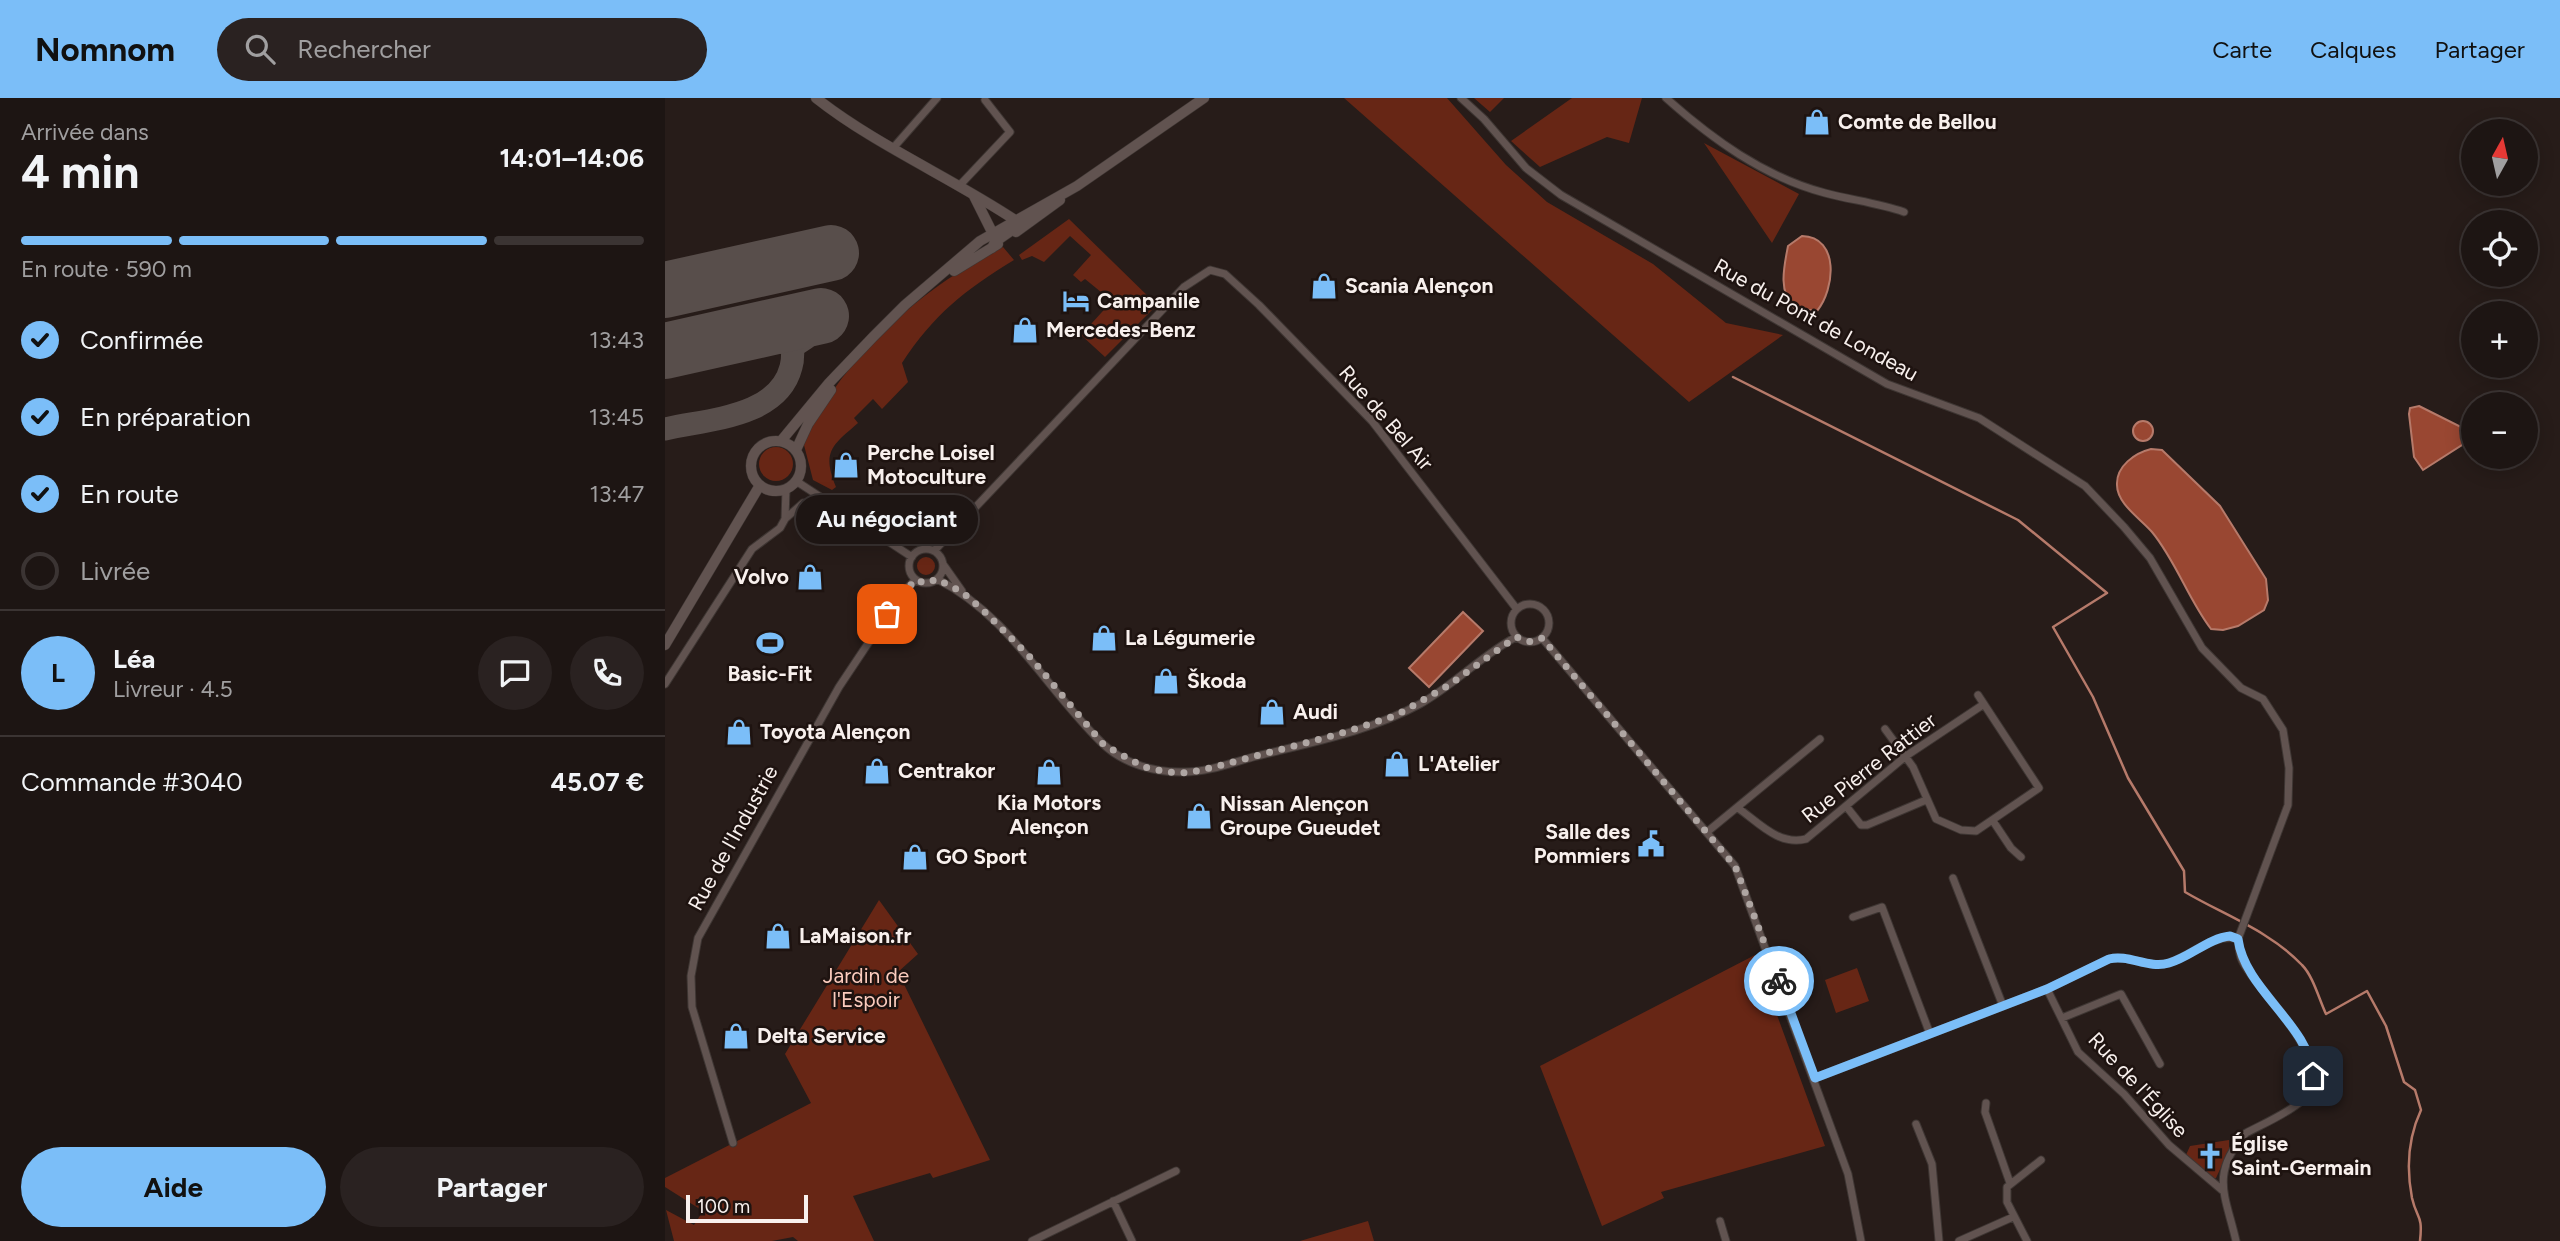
<!DOCTYPE html>
<html lang="fr">
<meta charset="utf-8">
<style>
body{margin:0;font-family:Figtree,sans-serif;background:#2a2221;color:#f1f3f6;height:100vh;display:flex;flex-direction:column;font-size:26px;white-space:nowrap}
*{box-sizing:border-box;margin:0}
p{font-size:23px;color:#a09fa0}
.icon{flex:none;width:38px;height:38px;fill:none;stroke:currentColor;stroke-width:2;stroke-linecap:round;stroke-linejoin:round}
.map{position:relative;flex:1;overflow:hidden}
.details{display:flex;flex-direction:column;background:#1d1513;width:665px}
.details>*{flex:none}
.needle{width:46px;rotate:8deg}
.controls{position:absolute;left:1796px;top:21px;display:grid;gap:14px}
.controls a{display:grid;place-items:center;width:77px;height:77px;border-radius:50%;background:#1d1513;box-shadow:0 4px 18px #0003,0 0 0 2px #3b3433;font-size:35px}
.scale{position:absolute;left:21px;bottom:18px;width:122px;box-sizing:border-box;padding-left:7px;border:4px solid #f8f0ed;border-top:0;font-size:19px;line-height:24px;white-space:nowrap;color:#f8f0ed;-webkit-text-stroke:5px #1e1310;paint-order:stroke}
.pin{position:absolute;display:grid;place-items:center;width:60px;height:60px;color:#fff;margin:-30px;border-radius:14px;box-shadow:0 4px 10px #0006}
.courier{position:absolute;display:grid;place-items:center;width:70px;height:70px;margin:-35px;border:5px solid #7bbef8;border-radius:50%;background:#fff;color:#222;box-shadow:0 2px 9px #0007}
.bubble{position:absolute;height:49px;border-radius:24px;background:#1d1513;box-shadow:0 4px 18px #0003,0 0 0 2px #3b3433;font-size:23px;font-weight:700;line-height:49px;text-align:center}
.overview em{font-style:normal;font-weight:700}
.overview div{display:flex;flex-direction:column-reverse}
.overview{display:flex;align-items:center;justify-content:space-between;height:119px;padding:0 21px}
h1{font-size:46px;font-weight:700;line-height:52px}
.bar{display:grid;grid-template-columns:repeat(4,1fr);gap:10px 7px;align-content:center;height:84px;padding:0 21px}
.bar i{height:9px;border-radius:5px;background:#3b3433}
.bar .selected{background:#7bbef8}
.bar p{grid-column:span 4}
.line{display:flex;align-items:center;gap:18px;padding:0 21px;border-top:2px solid #3b3433}
.line div{flex:1}
.round{display:grid;place-items:center;flex:none;width:74px;height:74px;border-radius:37px;background:#2a2221}
ol{padding:0 21px;list-style:none}
li{display:flex;align-items:center;gap:21px;height:77px}
li p{margin-inline-start:auto}
li .icon{padding:7px;border-radius:50%;background:#7bbef8;color:#111;stroke-width:4}
li:last-child{color:#a09fa0}
li i{width:38px;height:38px;border:4px solid #3b3433;border-radius:50%}
.action{display:flex;gap:14px;margin-top:auto;padding:14px 21px}
.action a{flex:1;height:80px;border-radius:42px;background:#7bbef8;color:#111;font-size:28px;font-weight:700;line-height:80px;text-align:center}
.action a+a{background:#2a2221;color:#f1f3f6}
header{display:flex;align-items:center;gap:42px;box-sizing:border-box;height:98px;padding:0 35px;background:#7bbef8;color:#111}
header strong{font-size:33px}
nav{display:flex;gap:38px;margin-inline-start:auto;font-size:24px}
.search{width:490px;height:63px;background:#2a2221;display:flex;align-items:center;gap:18px;box-sizing:border-box;padding:0 24px;border-radius:38px;color:#a09fa0;font-size:26px}
main{display:flex;flex:1;min-height:0}
.map>svg:first-child{display:block}
.green{fill:#672615}
.water{fill:#994732;stroke:#b67a6a;stroke-width:2}
.lines{fill:none;stroke-linecap:round;stroke-linejoin:round}
.stream{stroke:#b67a6a;stroke-width:2.5}
.taxiway{stroke:#584e4b;stroke-width:23}
.runway{stroke:#584e4b;stroke-width:56}
.street-casing{stroke:#3e3633;stroke-width:9}
.secondary-casing{stroke:#3e3633;stroke-width:11}
.street{stroke:#615350;stroke-width:7}
.secondary{stroke:#615350;stroke-width:10}
.done{stroke:#afa6a3;stroke-width:7;stroke-dasharray:0 12.6}
.route{stroke:#7bbef8;stroke-width:9}
.labels{text-anchor:middle;stroke-width:5;stroke-linejoin:round;paint-order:stroke}
.poi-label{font-size:21px;font-weight:bold;fill:#f8f0ed;stroke:#1e1310;text-anchor:start}
.street-label{font-size:21px;fill:#f8f0ed;stroke:#1e1310}
.park-label{font-size:21px;fill:#fbcbbd;stroke:#1e1310}
</style>
<header>
<strong>Nomnom</strong>
<div class="search"><svg class="icon" aria-label="search" viewBox="0 0 24 24"><circle cx="10" cy="10" r="6"/><path d="M15 15l6 6"/></svg>Rechercher</div>
<nav><a>Carte</a><a>Calques</a><a>Partager</a></nav>
</header>
<main>
<section class="details">
<div class="overview"><div><h1>4 min</h1><p>Arrivée dans</p></div><em>14:01–14:06</em></div>
<div class="bar"><i class="selected"></i><i class="selected"></i><i class="selected"></i><i></i><p>En route · 590 m</p></div>
<ol>
<li><svg class="icon" aria-label="check" viewBox="0 0 24 24"><path d="M5 12l5 5 9-10"/></svg>Confirmée<p>13:43</p></li>
<li><svg class="icon" aria-label="check" viewBox="0 0 24 24"><path d="M5 12l5 5 9-10"/></svg>En préparation<p>13:45</p></li>
<li><svg class="icon" aria-label="check" viewBox="0 0 24 24"><path d="M5 12l5 5 9-10"/></svg>En route<p>13:47</p></li>
<li><i></i>Livrée</li>
</ol>
<div class="line" style="height:126px"><b class="round" style="background:#7bbef8;color:#111">L</b><div><b>Léa</b><p>Livreur · 4.5</p></div><a class="round"><svg class="icon" aria-label="chat" viewBox="0 0 24 24"><path d="M4 5h16v11H9l-5 4z"/></svg></a><a class="round"><svg class="icon" aria-label="phone" viewBox="0 0 24 24"><path d="M5 4h4l2 5-3 2q2 4 5 5l2-3 5 2v4C11 20 4 13 5 4z"/></svg></a></div>
<div class="line" style="height:91px"><div>Commande #3040</div><b>45.07 €</b></div>
<div class="action"><a>Aide</a><a>Partager</a></div>
</section>
<div class="map">
<svg width="1895" height="1143" viewBox="0 0 1895 1143">
<rect width="100%" height="100%" fill="#271c19"/>
<path class="green" d="M679,0H782L841,67L882,104L988,166L1061,225L1118,237L1024,304Z
M809,0H839L825,14Z
M907,0H977L964,45L942,39L875,69L846,43Z
M1039,45L1134,96L1107,145Z
M404,121L492,207L440,259L416,237L447,203L420,181L416,184L408,177L426,157L405,138L379,164L367,158L357,162L354,157Z
M338,149L349,162C300,192 268,217 237,265L243,284L217,311L208,301L189,320L193,325C168,347 156,353 171,389L167,392L148,382L139,347C162,286 217,229 269,191C290,175 315,162 338,149Z
M94 366a17 17 0 1 1 34 0a17 17 0 1 1-34 0Z
M252 468a9 9 0 1 1 18 0a9 9 0 1 1-18 0Z
M214,802L253,856L233,874L325,1062L268,1080L265,1075L188,1098L209,1143H133L128,1139L107,1143H9L1,1112L29,1127L38,1113L0,1089V1080L146,1005L120,956Z
M1090,857L1160,1048L996,1094L999,1100L937,1128L875,968Z
M1192,870L1204,903L1171,915L1160,882Z
M1564,1042V1052L1551,1080L1547,1081L1521,1057L1525,1048Z
M703,1123L709,1143H635Z"/>
<path class="water" d="M1137,138C1175,139 1170,191 1152,213L1129,210C1113,193 1119,169 1123,148Z
M1754,308L1804,333L1800,345L1758,372L1749,359L1744,316L1745,310Z
M1468 333a10 10 0 1 1 20 0a10 10 0 1 1-20 0Z
M1486,351L1497,352L1555,408L1601,481L1603,502L1599,512L1573,528L1558,532L1546,531C1523,501 1511,463 1487,434C1476,421 1452,406 1452,387C1451,368 1470,355 1486,351Z
M798,514L818,533L764,589L744,570Z"/>
<g class="lines">
<path class="stream" d="M1068,279L1353,422L1442,495L1388,529L1428,599L1463,680L1519,773L1520,794C1559,817 1605,833 1637,867C1648,878 1654,901 1661,916L1702,893L1721,928L1739,984L1750,992L1756,1012C1743,1040 1741,1069 1747,1100C1752,1122 1758,1116 1755,1143"/>
<path class="taxiway" d="M95,232C109,233 115,247 129,248L141,240L145,225L140,222
M0,331C42,321 113,320 126,269C130,256 126,239 125,225"/>
<path class="runway" d="M0,192L166,155
M0,253L156,218"/>
<g class="street-casing">
<path id="street" d="M796,0L819,21L861,70L896,97L1222,286L1314,320L1420,388L1459,429L1485,460L1537,550L1576,590L1598,601L1618,632L1624,670L1623,707L1573,841C1574,848 1574,856 1577,862C1594,898 1680,967 1634,1005C1619,1017 1598,1026 1581,1035C1544,1076 1561,1098 1571,1143
M1001,0C1047,41 1099,79 1160,95C1186,102 1213,105 1239,114
M229,49L272,0
M295,87L345,34L320,2
M131,383L247,459
M120,421L138,405H165
M244 468a17 17 0 1 1 34 0a17 17 0 1 1-34 0Z
M269,453L519,189L545,172L560,176L594,207L707,323L851,510
M278,466L297,493
M272,481C344,517 381,591 437,645C458,666 491,675 520,674C542,674 566,665 588,659C643,645 704,634 755,606C789,587 817,557 851,539
M846 525a19 19 0 1 1 38 0a19 19 0 1 1-38 0Z
M877,540L1070,768L1183,1076L1196,1143
M0,586L87,451L115,430L120,421L121,391
M1220,631L1248,669L1271,721L1296,732L1311,733L1374,690L1313,597
M1181,708L1196,727H1202L1261,702
M1073,710C1094,725 1114,748 1141,741L1241,658L1319,606
M1328,723L1346,750L1356,759
M1042,734L1155,641
M1288,780L1338,908
M1188,819L1217,809L1265,936
M1382,891L1413,954L1459,996L1504,1047L1557,1092
M1397,920L1456,896L1495,966
M1150,980L1382,891L1444,861C1464,856 1482,871 1503,865C1525,859 1549,834 1573,841
M1321,1005L1320,1014L1345,1085
M1251,1026L1267,1066L1274,1143
M68,1045L27,909L26,878L33,840L174,589L234,499L250,482
M448,1103L467,1143
M1055,1123L1061,1143
M367,1143L511,1073
M1294,1143L1348,1119
M1362,1143L1342,1104V1089L1376,1062"/>
</g>
<g class="secondary-casing">
<path id="secondary" d="M151,0C209,46 287,80 350,122L353,128L330,144L327,150
M309,98L328,136
M351,134L395,102
M289,173L333,146
M86 368a25 25 0 1 1 50 0a25 25 0 1 1-50 0Z
M116,343L164,285L208,239L240,207L315,143L412,88L539,0
M131,352L143,326L166,292
M0,547L95,387"/>
</g>
<use href="#street" class="street"/>
<use href="#secondary" class="secondary"/>
</g>
<g class="lines">
<path class="done" d="M222,516L250,482L261,485L272,481L297,494L319,513L366,560L439,647L479,669L502,674L523,675L553,668L674,636L732,617L784,587L851,539L866,544L877,540L1070,768L1114,883"/>
<path class="route" d="M1114,883L1150,980L1382,891L1444,861C1464,856 1483,871 1504,865C1525,859 1544,840 1565,838L1573,841C1580,893 1645,927 1648,978"/>
</g>
<defs>
<g id="shop-bare" transform="scale(2.1)"><path d="M-5-2.5h2.3a2.7 3.5 0 0 1 5.4 0H5L5.5 6h-11ZM-1.5-2.5h3a1.5 2.3 0 0 0-3 0Z" fill="#7bbef8" stroke="#1e1310" stroke-width="2.5" paint-order="stroke"/></g>
<g id="hotel-bare" transform="scale(2.1)"><path d="M-6-4.5h1.5V1H6V5H4.5V3h-9V5H-6ZM-4 0a1.8 1.8 0 1 1 3.6 0ZM.5 0V-2.5h3Q6-2.5 6 0Z" fill="#7bbef8" stroke="#1e1310" stroke-width="2.5" paint-order="stroke"/></g>
<g id="stadium-bare" transform="scale(2.1)"><path d="M0-5a6.5 5 0 1 0 0 10a6.5 5 0 1 0 0-10ZM-3.5-1.8h7v3.6h-7Z" fill="#7bbef8" stroke="#1e1310" stroke-width="2.5" paint-order="stroke"/></g>
<g id="civic-bare" transform="scale(2.1)"><path d="M-.6-6.5H3V-4.5H.6V-3L4-1V1h2V6H-6V1h2V-1L-.6-3ZM-1.2 2.5V6h2.4V2.5Z" fill="#7bbef8" stroke="#1e1310" stroke-width="2.5" paint-order="stroke"/></g>
<g id="church-bare" transform="scale(2.1)"><path d="M-1.2-6h2.4v3.5h3.3v2.4h-3.3V6h-2.4V-.1h-3.3v-2.4h3.3Z" fill="#7bbef8" stroke="#1e1310" stroke-width="2.5" paint-order="stroke"/></g>
</defs>
<g fill-rule="evenodd">
<use href="#shop-bare" x="1152" y="24"/>
<use href="#shop-bare" x="659" y="188"/>
<use href="#hotel-bare" x="411" y="203"/>
<use href="#shop-bare" x="360" y="232"/>
<use href="#shop-bare" x="181" y="367"/>
<use href="#shop-bare" x="145" y="479"/>
<use href="#shop-bare" x="439" y="540"/>
<use href="#stadium-bare" x="105" y="545"/>
<use href="#shop-bare" x="501" y="583"/>
<use href="#shop-bare" x="607" y="614"/>
<use href="#shop-bare" x="74" y="634"/>
<use href="#shop-bare" x="732" y="666"/>
<use href="#shop-bare" x="212" y="673"/>
<use href="#shop-bare" x="384" y="674"/>
<use href="#shop-bare" x="534" y="718"/>
<use href="#civic-bare" x="986" y="746"/>
<use href="#shop-bare" x="250" y="759"/>
<use href="#shop-bare" x="113" y="838"/>
<use href="#shop-bare" x="71" y="938"/>
<use href="#church-bare" x="1545" y="1058"/>
</g>
<g class="labels">
<g class="poi-label">
<text x="1173" y="31">Comte de Bellou</text>
<text x="680" y="195">Scania Alençon</text>
<text x="432" y="210">Campanile</text>
<text x="381" y="239">Mercedes-Benz</text>
<text x="202" y="362">Perche Loisel<tspan x="202" dy="24">Motoculture</tspan></text>
<text x="124" y="486" text-anchor="end">Volvo</text>
<text x="460" y="547">La Légumerie</text>
<text x="105" y="583" text-anchor="middle">Basic-Fit</text>
<text x="522" y="590">Škoda</text>
<text x="628" y="621">Audi</text>
<text x="95" y="641">Toyota Alençon</text>
<text x="753" y="673">L'Atelier</text>
<text x="233" y="680">Centrakor</text>
<text x="384" y="712" text-anchor="middle">Kia Motors<tspan x="384" dy="24">Alençon</tspan></text>
<text x="555" y="713">Nissan Alençon<tspan x="555" dy="24">Groupe Gueudet</tspan></text>
<text x="965" y="741" text-anchor="end">Salle des<tspan x="965" dy="24">Pommiers</tspan></text>
<text x="271" y="766">GO Sport</text>
<text x="134" y="845">LaMaison.fr</text>
<text x="92" y="945">Delta Service</text>
<text x="1566" y="1053">Église<tspan x="1566" dy="24">Saint-Germain</tspan></text>
</g>
<g class="street-label">
<text transform="translate(1151 222) rotate(29)" y="7">Rue du Pont de Londeau</text>
<text transform="translate(721 320) rotate(49)" y="7">Rue de Bel Air</text>
<text transform="translate(1204 670) rotate(-38)" y="7">Rue Pierre Rattier</text>
<text transform="translate(68 740) rotate(-61)" y="7">Rue de l'Industrie</text>
<text transform="translate(1473 987) rotate(47)" y="7">Rue de l'Église</text>
</g>
<g class="park-label">
<text x="201" y="885">Jardin de<tspan x="201" dy="24">l'Espoir</tspan></text>
</g>
</g>
</svg>
<div class="controls">
<a><svg class="needle" viewBox="-14 -14 28 28"><path d="M0-13l5 13h-10z" fill="#e53935"/><path d="M0 13l5-13h-10z" fill="#a09fa0"/></svg></a>
<a><svg class="icon" aria-label="locate" viewBox="0 0 24 24"><circle cx="12" cy="12" r="6"/><path d="M12 2v4M12 18v4M2 12h4M18 12h4"/></svg></a>
<a>+</a>
<a>−</a>
</div>
<div class="scale">100 m</div>
<div class="pin" style="left:222px;top:516px;background:#ea580c"><svg class="icon" aria-label="bag" viewBox="0 0 24 24"><path d="M5 8h14l-1 12H6zM9 8a3 3 0 0 1 6 0"/></svg></div>
<div class="pin" style="left:1648px;top:978px;background:#1f2937"><svg class="icon" aria-label="home" viewBox="0 0 24 24"><path d="M3 11l9-7 9 7M6 9v11h12V9"/></svg></div>
<div class="courier" style="left:1114px;top:883px"><svg class="icon" aria-label="bike" viewBox="0 0 24 24"><circle cx="6" cy="16" r="4"/><circle cx="18" cy="16" r="4"/><path d="M6 16l4-8h5l3 8M10 8l3 8H6M13 5h3"/></svg></div>
<div class="bubble" style="left:131px;top:397px;width:182px">Au négociant</div>
</div>
</main>
